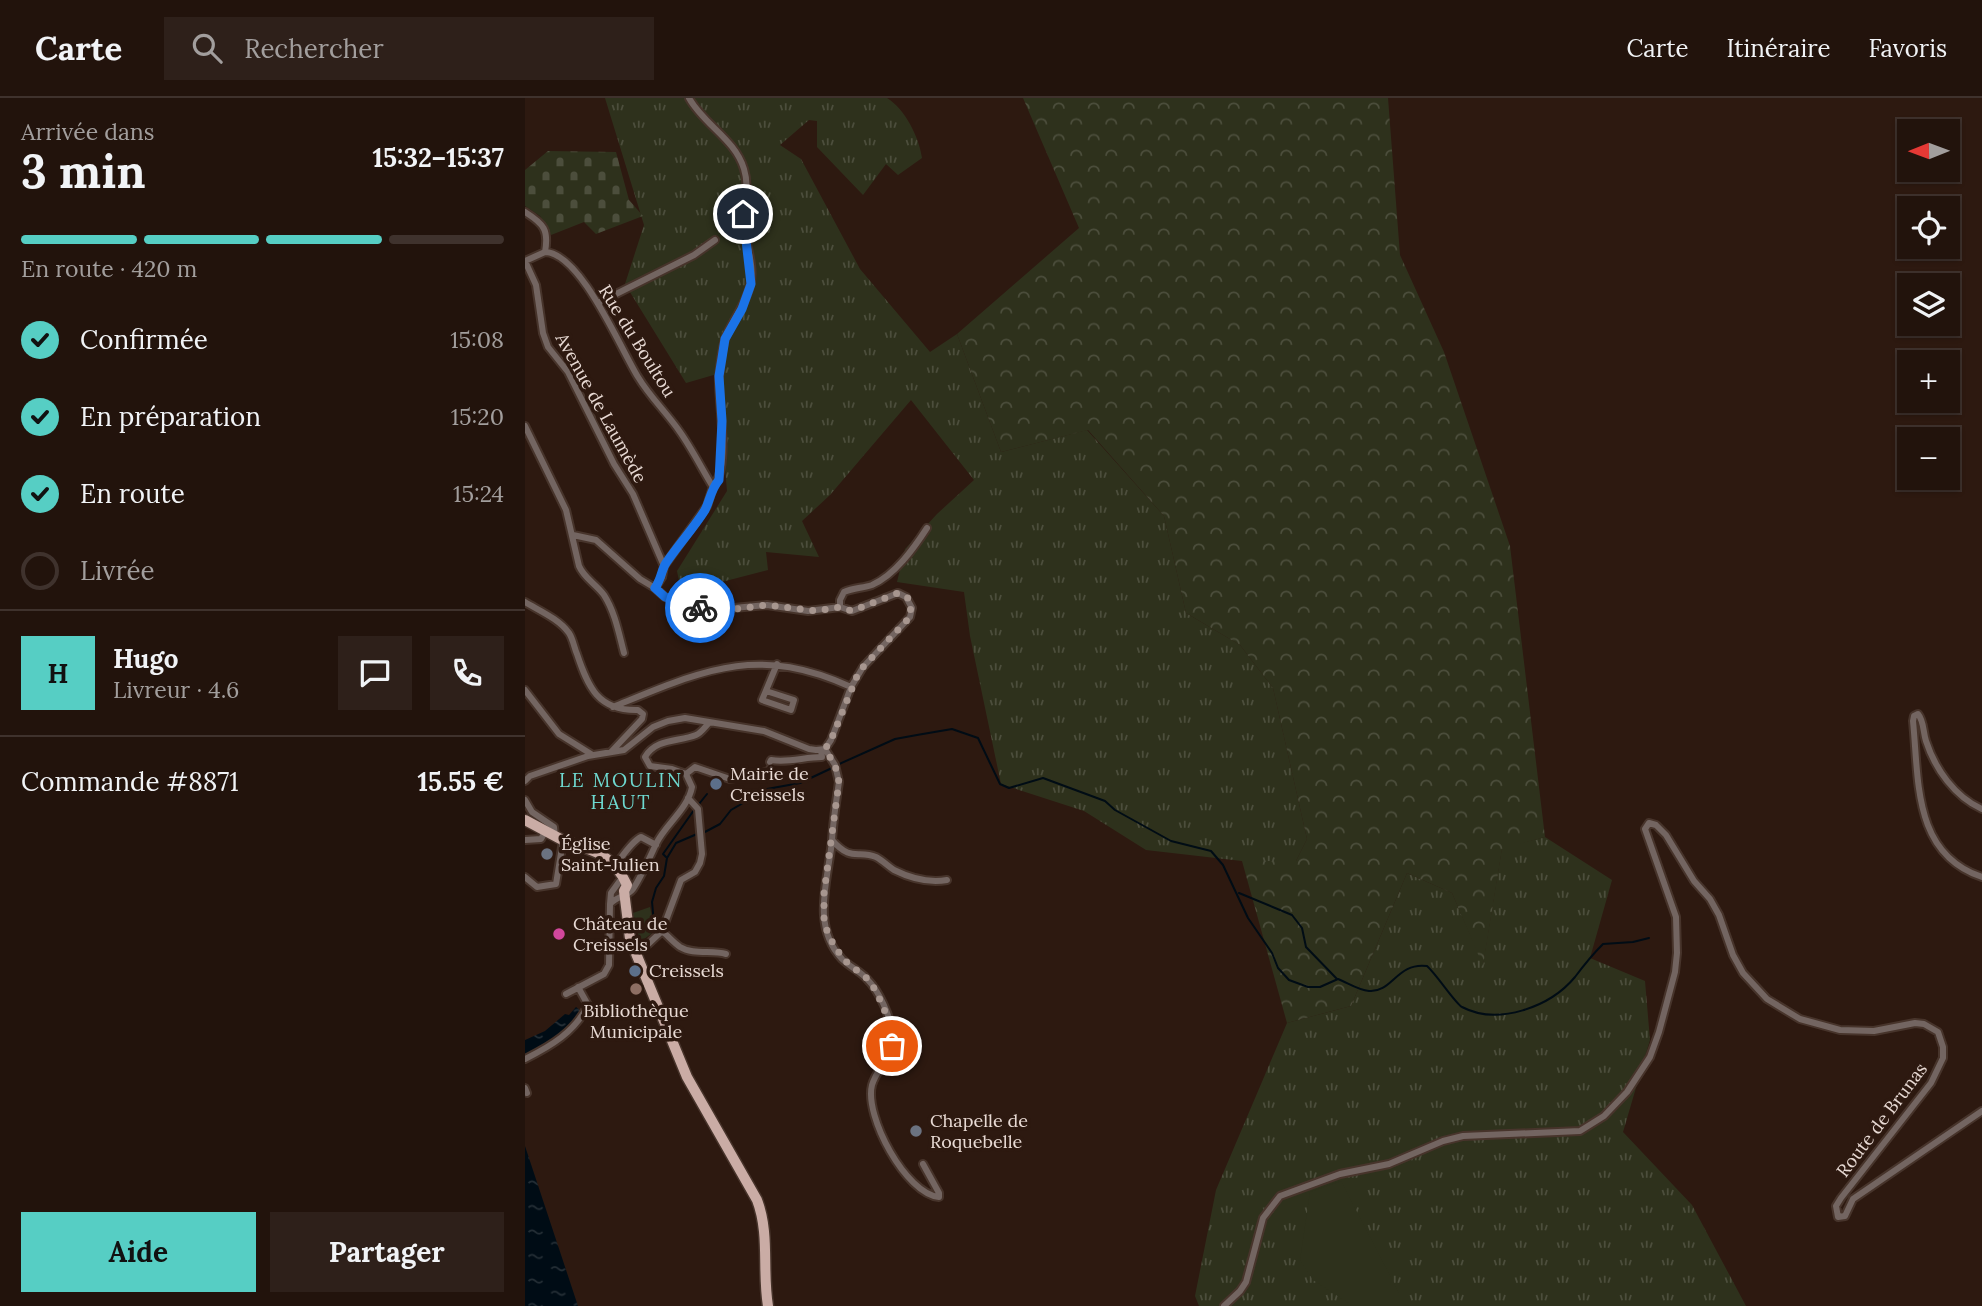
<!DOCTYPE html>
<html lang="fr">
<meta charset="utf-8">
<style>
body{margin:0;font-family:Lora,serif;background:#2e201a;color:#f1f3f6;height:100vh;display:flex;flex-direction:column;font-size:26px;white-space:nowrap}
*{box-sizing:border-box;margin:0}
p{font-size:23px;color:#a29e9d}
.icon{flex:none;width:38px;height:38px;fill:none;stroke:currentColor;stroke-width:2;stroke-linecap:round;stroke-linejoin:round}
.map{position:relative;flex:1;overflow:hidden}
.panel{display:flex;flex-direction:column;background:#22130c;width:525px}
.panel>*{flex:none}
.needle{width:46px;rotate:269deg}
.controls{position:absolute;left:1372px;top:21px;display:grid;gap:14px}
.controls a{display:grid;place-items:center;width:63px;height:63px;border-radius:0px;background:#22130c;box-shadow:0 2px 5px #0004,0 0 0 2px #3f322d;font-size:35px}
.pin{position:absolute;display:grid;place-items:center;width:60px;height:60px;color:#fff;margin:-30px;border:4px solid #fff;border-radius:50%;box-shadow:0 2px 7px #0007}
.courier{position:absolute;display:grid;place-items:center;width:70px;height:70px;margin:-35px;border:5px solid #1a73e8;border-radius:50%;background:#fff;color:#222;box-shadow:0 2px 9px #0007}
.head em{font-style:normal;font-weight:700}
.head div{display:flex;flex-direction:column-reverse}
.head{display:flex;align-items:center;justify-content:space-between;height:119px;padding:0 21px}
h1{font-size:46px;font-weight:700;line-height:52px}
.bar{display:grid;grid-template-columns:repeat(4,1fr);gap:10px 7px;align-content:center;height:84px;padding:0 21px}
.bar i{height:9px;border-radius:5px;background:#3f322d}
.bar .active{background:#56cec4}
.bar p{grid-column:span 4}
.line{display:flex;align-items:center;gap:18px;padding:0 21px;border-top:2px solid #3f322d}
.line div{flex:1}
.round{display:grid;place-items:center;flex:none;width:74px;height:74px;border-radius:0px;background:#2e201a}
ol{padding:0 21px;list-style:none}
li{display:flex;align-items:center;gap:21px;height:77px}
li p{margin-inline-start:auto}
li .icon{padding:7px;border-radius:50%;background:#56cec4;color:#111;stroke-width:4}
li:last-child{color:#a29e9d}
li i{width:38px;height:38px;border:4px solid #3f322d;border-radius:50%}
.button{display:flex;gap:14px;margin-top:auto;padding:14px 21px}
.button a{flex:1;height:80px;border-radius:0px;background:#56cec4;color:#111;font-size:28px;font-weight:700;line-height:80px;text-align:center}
.button a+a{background:#2e201a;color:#f1f3f6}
header{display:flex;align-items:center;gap:42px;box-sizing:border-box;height:98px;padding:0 35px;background:#22130c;border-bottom:2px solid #3f322d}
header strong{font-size:33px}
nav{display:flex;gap:38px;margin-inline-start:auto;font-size:24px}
.search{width:490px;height:63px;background:#2e201a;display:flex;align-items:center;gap:18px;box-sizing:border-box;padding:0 24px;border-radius:0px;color:#a29e9d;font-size:26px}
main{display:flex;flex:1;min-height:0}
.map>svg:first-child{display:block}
.grass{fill:url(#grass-tufts)}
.forest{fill:url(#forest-crowns)}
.cemetery{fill:url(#cemetery-stones)}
.pitch{fill:#2e311c}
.water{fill:url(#water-ripples)}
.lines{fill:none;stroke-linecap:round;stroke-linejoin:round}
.stream{stroke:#000c15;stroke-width:2}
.minor-casing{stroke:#47342b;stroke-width:10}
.primary-casing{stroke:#47342b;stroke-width:13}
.minor{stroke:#736561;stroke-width:6}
.primary{stroke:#caaca5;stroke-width:10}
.done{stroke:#a7968f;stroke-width:7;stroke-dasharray:0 12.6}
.route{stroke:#1a73e8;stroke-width:9}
.service-dot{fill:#5c6f8a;stroke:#2d1910;stroke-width:2.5}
.worship-dot{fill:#6b7280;stroke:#2d1910;stroke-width:2.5}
.hotel-dot{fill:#d1479c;stroke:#2d1910;stroke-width:2.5}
.education-dot{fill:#8d6e63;stroke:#2d1910;stroke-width:2.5}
.labels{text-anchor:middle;stroke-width:7;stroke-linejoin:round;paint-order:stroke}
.street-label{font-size:18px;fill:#e8dad4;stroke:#2d1910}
.poi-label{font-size:18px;fill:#e8dad4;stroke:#2d1910;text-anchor:start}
.neighbourhood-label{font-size:19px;letter-spacing:2px;fill:#6ed9d0;stroke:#2d1910}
</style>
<header>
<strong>Carte</strong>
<div class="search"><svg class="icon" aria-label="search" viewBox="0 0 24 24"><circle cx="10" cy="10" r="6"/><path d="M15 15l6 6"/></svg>Rechercher</div>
<nav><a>Carte</a><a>Itinéraire</a><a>Favoris</a></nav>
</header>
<main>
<section class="panel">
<div class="head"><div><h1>3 min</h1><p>Arrivée dans</p></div><em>15:32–15:37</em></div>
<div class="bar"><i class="active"></i><i class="active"></i><i class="active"></i><i></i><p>En route · 420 m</p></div>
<ol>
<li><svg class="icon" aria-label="check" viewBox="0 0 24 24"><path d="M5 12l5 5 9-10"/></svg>Confirmée<p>15:08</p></li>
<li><svg class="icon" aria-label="check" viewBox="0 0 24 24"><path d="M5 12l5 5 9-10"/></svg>En préparation<p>15:20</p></li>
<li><svg class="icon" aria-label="check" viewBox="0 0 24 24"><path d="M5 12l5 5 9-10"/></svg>En route<p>15:24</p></li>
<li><i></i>Livrée</li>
</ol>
<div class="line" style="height:126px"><b class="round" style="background:#56cec4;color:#111">H</b><div><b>Hugo</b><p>Livreur · 4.6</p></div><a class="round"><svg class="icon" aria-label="chat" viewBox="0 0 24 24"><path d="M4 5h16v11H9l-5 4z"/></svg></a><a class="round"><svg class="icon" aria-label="phone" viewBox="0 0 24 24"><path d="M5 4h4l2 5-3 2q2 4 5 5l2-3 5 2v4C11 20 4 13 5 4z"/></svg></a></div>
<div class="line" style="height:91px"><div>Commande #8871</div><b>15.55 €</b></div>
<div class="button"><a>Aide</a><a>Partager</a></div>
</section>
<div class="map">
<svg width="1457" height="1208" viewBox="0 0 1457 1208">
<defs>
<pattern id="grass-tufts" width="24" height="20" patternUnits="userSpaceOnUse" patternTransform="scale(1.75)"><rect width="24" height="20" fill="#2e311c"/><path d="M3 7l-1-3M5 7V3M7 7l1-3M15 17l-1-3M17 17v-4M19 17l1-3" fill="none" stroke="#4c4e3c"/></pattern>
<pattern id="forest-crowns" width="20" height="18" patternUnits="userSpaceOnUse" patternTransform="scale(1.75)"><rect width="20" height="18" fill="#2e311c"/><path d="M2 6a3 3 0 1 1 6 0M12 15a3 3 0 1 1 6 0" fill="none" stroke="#4c4e3c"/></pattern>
<pattern id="cemetery-stones" width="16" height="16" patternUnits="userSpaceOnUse" patternTransform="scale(1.75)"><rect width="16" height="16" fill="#2e311c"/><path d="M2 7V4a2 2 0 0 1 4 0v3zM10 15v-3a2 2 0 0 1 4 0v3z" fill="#4c4e3c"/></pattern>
<pattern id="water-ripples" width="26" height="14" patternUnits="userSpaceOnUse" patternTransform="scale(1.75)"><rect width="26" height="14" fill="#000c15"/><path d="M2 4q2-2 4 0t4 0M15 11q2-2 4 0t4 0" fill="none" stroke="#252f36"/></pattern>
</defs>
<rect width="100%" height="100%" fill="#2d1910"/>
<path class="grass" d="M80,0H362C380,11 394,39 397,60L373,77L361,66L338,97L292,49V23L284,22L255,47L276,61L335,171L405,254L432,236L476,354L562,332L639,418L661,515L715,547L748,590L782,741L771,763H717L621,752L559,713L476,686L445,538L439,494L372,484L380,451L412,416L449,382L386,302L305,397L277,423L294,459L241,454L243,472L189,486L180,480L175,482V494L156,493L152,473L202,393L192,276L161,285L100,186L119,127Z
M1020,739L1087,782L1065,860L1120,883L1125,942L1098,1034L1167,1107L1221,1208H674L670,1198L691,1092L762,925L826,908L882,775L927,795L958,866L977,750Z
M125,809L130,833L115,844L108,815Z"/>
<path class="forest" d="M498,0H863L875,157L919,254L985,448L1020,739L977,751L958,868L927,795L882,775L826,908L762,925L717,763H771L782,741L748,590L715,547L661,515L639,418L563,332L476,354L432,236L554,130Z"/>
<path class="cemetery" d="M23,53L91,54L104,102L118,118L71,136L59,124L26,137L15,118L0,108V72Z"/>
<path class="pitch" d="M816,1083L874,1195L860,1208H828L788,1182L775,1162L785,1094Z"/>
<path class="water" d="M51,909L57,914L43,932L0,958V942L20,933L40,916L44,917Z
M0,1048L53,1208H0Z"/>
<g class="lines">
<path class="stream" d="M312,667L370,641L392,637L427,631L453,640L475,686L484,690L518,680L580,703L590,712L646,743L686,753L698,767L723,820L747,855L753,870L764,882L783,889H795L813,881C823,885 833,892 844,893C867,895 872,864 902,868C912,877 930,905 937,909C973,928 1025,909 1050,879C1059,867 1067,857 1078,846L1108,844L1124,840
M174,706L182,696
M178,735L195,726L206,712L242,691L275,685L307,670
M141,759L138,756L169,712
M714,795L767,817L777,830L781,849L812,881
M130,835L127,804L131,790L139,778L142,760L151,745L172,736"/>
<g class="minor-casing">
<path id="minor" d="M164,0C179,27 210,41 219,71C225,91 218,101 218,119C218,141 231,166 225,188C220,208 207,223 200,241C197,252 195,268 194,279C193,306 206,368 188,389
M0,114C19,126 24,132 20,154
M20,154C56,155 95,250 113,279C125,299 142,315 155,334C167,351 177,371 188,389L182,408L139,468L137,479L130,490L115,481L71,442L48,437
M0,163L11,187L18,235L23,249L43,274L89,366L108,396L139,468
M0,163L20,154
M73,205L169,157L190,142
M0,328L41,412L54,468C59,480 71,486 79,497C90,514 94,536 99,555
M0,504C15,513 34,521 44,535C48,541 49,549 52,556C63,589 73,613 113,612L118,616L117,621L86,654
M315,509V502L319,494C328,490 338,490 347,487C370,477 389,450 402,430
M0,592L34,636L66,656
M241,593L269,602L266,612L237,602L252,566
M88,609C179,572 231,546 326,589
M300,651L310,667L314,684C311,704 308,723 307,743C303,782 286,828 317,861C325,869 335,873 342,881C355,894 364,917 368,934C373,952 352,969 347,987C339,1018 381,1096 414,1099V1095L398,1066
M245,664L246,662C264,665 279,659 297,659L296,652
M161,676L147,671L125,668L120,659C131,640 154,644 171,637C176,635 179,630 183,626
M161,676L170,669L205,681L245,673V671
M0,683L5,678L63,658L99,652L128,629L143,623L160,620L239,633L284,651L291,652L300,651L306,642L326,589L338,569L385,519L387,510L381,499L373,495L327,513L315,509L283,513L242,507L186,512L154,505L140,499L130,490
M0,702L7,714L29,729L30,739
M1457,711C1430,699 1410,671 1401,643C1398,634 1399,623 1393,616L1389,618L1388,623C1394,683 1388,756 1457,779
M0,742L16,741L20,734
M307,742C327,765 333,751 351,759C357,762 363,768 369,772C385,780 404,785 422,782
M90,768C97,759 106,744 116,739L131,747
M0,779L12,789L31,786L38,743
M94,784L86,795L85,806C92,798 102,799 108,791C117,777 124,761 131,746C140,727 163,711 167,689L161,676
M137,833C143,838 149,845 155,849C168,857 187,852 201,856
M111,854L120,849L137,833L156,782L170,774L175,765L177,756L173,711L163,700
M41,896L79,876L84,867L85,806
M0,961C26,948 50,934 63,907L53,889
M0,990L2,995
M699,1208L715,1193L721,1184L738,1120L755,1098L815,1076L864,1066L918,1043L938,1038L1055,1033L1079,1018L1102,994L1125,959L1134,934L1150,874L1152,855L1151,819L1120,731L1124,725L1131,727L1141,737L1169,783L1185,801L1194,817L1208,857L1218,875L1242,901L1275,921L1315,932L1349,933L1390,925L1399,926L1413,934L1418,949V960L1406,985L1316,1100L1311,1108L1313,1119L1320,1118L1328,1101L1457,1013"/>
</g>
<g class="primary-casing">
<path id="primary" d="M0,722L43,745
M38,743C68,752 88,756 102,787L99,793L105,841L162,979L232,1102C245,1136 237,1173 243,1208"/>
</g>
<use href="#minor" class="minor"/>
<use href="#primary" class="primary"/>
</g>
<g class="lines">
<path class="done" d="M175,510L203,512L242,507L292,513L315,509L327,513L373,495L382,499L386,505L385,519L338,569L332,578L306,642L300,651L310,667L314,684L299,795V820L303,837L318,861L344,882L352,895L368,932L369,941L367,948"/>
<path class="route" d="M175,510L140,499L130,490C136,482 136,473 141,465C153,447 168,431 180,412C185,402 186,391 194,382L197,323L194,278L197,260L200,241L217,211L226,186L218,116"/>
</g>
<g class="service-dot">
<circle cx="191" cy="686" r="7"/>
<circle cx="110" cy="873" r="7"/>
</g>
<g class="worship-dot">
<circle cx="22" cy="756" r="7"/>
<circle cx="391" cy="1033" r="7"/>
</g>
<circle class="hotel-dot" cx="34" cy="836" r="7"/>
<circle class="education-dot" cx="111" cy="891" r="7"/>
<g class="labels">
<g class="street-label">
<text transform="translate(112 243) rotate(58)" y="6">Rue du Boultou</text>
<text transform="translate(76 310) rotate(61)" y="6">Avenue de Laumède</text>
<text transform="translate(1357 1022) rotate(-53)" y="6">Route de Brunas</text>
</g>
<g class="poi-label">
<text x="205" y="682">Mairie de<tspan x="205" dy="21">Creissels</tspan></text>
<text x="36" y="752">Église<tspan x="36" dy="21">Saint-Julien</tspan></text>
<text x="48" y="832">Château de<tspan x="48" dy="21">Creissels</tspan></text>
<text x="124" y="879">Creissels</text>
<text x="111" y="919" text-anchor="middle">Bibliothèque<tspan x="111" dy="21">Municipale</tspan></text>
<text x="405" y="1029">Chapelle de<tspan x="405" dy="21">Roquebelle</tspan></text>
</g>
<g class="neighbourhood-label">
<text x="96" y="689">LE MOULIN<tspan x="96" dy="22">HAUT</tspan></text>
</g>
</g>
</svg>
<div class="controls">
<a><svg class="needle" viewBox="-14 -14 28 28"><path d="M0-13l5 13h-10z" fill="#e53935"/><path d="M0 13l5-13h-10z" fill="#a29e9d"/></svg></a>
<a><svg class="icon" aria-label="locate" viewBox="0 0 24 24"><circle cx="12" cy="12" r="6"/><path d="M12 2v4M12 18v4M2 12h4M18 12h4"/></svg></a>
<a><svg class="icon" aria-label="layers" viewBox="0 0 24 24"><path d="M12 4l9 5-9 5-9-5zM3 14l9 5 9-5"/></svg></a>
<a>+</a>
<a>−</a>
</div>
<div class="pin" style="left:367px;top:948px;background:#ea580c"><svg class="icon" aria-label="bag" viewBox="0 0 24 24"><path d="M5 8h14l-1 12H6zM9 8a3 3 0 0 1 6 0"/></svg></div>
<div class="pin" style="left:218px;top:116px;background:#1f2937"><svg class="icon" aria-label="home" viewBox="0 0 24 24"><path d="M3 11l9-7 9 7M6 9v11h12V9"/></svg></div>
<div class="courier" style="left:175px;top:510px"><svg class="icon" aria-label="bike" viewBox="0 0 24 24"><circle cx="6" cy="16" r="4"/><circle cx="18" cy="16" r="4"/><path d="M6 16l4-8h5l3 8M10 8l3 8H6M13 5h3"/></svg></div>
</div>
</main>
